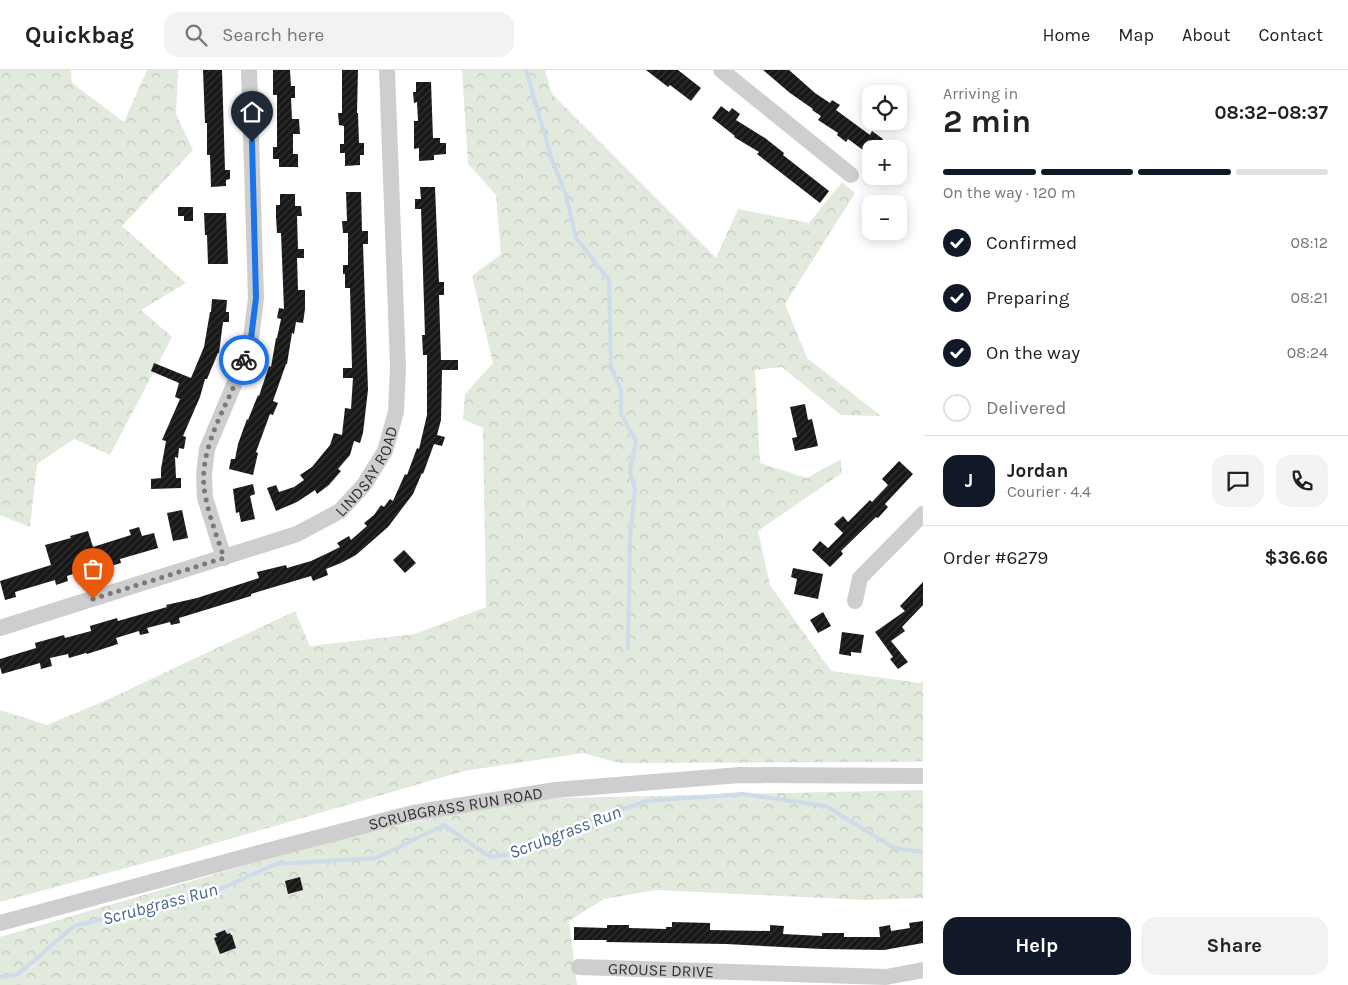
<!DOCTYPE html>
<meta charset="utf-8">
<style>
body{margin:0;font-family:Karla,sans-serif;background:#f2f2f2;color:#222;height:100vh;display:flex;flex-direction:column;font-size:19px;white-space:nowrap}
*{box-sizing:border-box;margin:0}
p{font-size:16px;color:#767676}
.icon{flex:none;width:28px;height:28px;fill:none;stroke:currentColor;stroke-width:2;stroke-linecap:round;stroke-linejoin:round}
.map{position:relative;flex:1;overflow:hidden}
.details{display:flex;flex-direction:column;background:#fff;width:425px}
.details>*{flex:none}
.tools{position:absolute;left:862px;top:15px;display:grid;gap:10px}
.tools a{display:grid;place-items:center;width:45px;height:45px;border-radius:10px;background:#fff;box-shadow:0 2px 12px #0003;font-size:25px}
.pin{position:absolute;display:grid;place-items:center;width:42px;height:42px;color:#fff;margin:-51px -21px;border-radius:50% 50% 50% 0;rotate:-45deg;box-shadow:0 0 5px #0007}
.pin .icon{rotate:45deg}
.courier{position:absolute;display:grid;place-items:center;width:50px;height:50px;margin:-25px;border:4px solid #1a73e8;border-radius:50%;background:#fff;color:#222;box-shadow:0 1px 6px #0007}
.overview em{font-style:normal;font-weight:700}
.overview div{display:flex;flex-direction:column-reverse}
.overview{display:flex;align-items:center;justify-content:space-between;height:85px;padding:0 20px}
h1{font-size:32px;font-weight:700;line-height:38px}
.bar{display:grid;grid-template-columns:repeat(4,1fr);gap:8px 5px;align-content:center;height:60px;padding:0 20px}
.bar i{height:6px;border-radius:4px;background:#e0e0e0}
.bar .current{background:#111827}
.bar p{grid-column:span 4}
.line{display:flex;align-items:center;gap:12px;padding:0 20px;border-top:1px solid #e0e0e0}
.line div{flex:1}
.round{display:grid;place-items:center;flex:none;width:52px;height:52px;border-radius:15px;background:#f2f2f2}
ol{padding:0 20px;list-style:none}
li{display:flex;align-items:center;gap:15px;height:55px}
li p{margin-inline-start:auto}
li .icon{padding:5px;border-radius:50%;background:#111827;color:#fff;stroke-width:4}
li:last-child{color:#767676}
li i{width:28px;height:28px;border:2px solid #e0e0e0;border-radius:50%}
.button{display:flex;gap:10px;margin-top:auto;padding:10px 20px}
.button a{flex:1;height:58px;border-radius:15px;background:#111827;color:#fff;font-size:20px;font-weight:700;line-height:58px;text-align:center}
.button a+a{background:#f2f2f2;color:#222}
header{display:flex;align-items:center;gap:30px;box-sizing:border-box;height:70px;padding:0 25px;background:#fff;border-bottom:1px solid #e0e0e0}
header strong{font-size:24px}
nav{display:flex;gap:28px;margin-inline-start:auto;font-size:18px}
.search{width:350px;height:45px;background:#f2f2f2;display:flex;align-items:center;gap:12px;box-sizing:border-box;padding:0 18px;border-radius:15px;color:#767676;font-size:19px}
main{display:flex;flex:1;min-height:0}
.map>svg:first-child{display:block}
.forest{fill:url(#forest-crowns)}
.lines{fill:none;stroke-linecap:round;stroke-linejoin:round}
.stream{stroke:#cedbea;stroke-width:4}
.building{fill:url(#building-hatch)}
.minor{stroke:#cecece;stroke-width:16}
.done{stroke:#797979;stroke-width:5;stroke-dasharray:0 9}
.route{stroke:#1a73e8;stroke-width:6}
.labels{text-anchor:middle;stroke-width:5;stroke-linejoin:round;paint-order:stroke}
.street-label{font-size:16px;fill:#313131;stroke:#fff}
.water-label{font-size:18px;font-style:italic;fill:#45668c;stroke:#fff}
</style>
<header>
<strong>Quickbag</strong>
<div class="search"><svg class="icon" aria-label="search" viewBox="0 0 24 24"><circle cx="10" cy="10" r="6"/><path d="M15 15l6 6"/></svg>Search here</div>
<nav><a>Home</a><a>Map</a><a>About</a><a>Contact</a></nav>
</header>
<main>
<div class="map">
<svg width="923" height="915" viewBox="0 0 923 915">
<defs>
<pattern id="forest-crowns" width="20" height="18" patternUnits="userSpaceOnUse" patternTransform="scale(1.25)"><rect width="20" height="18" fill="#e2e9dd"/><path d="M2 6a3 3 0 1 1 6 0M12 15a3 3 0 1 1 6 0" fill="none" stroke="#c2c8be"/></pattern>
<pattern id="building-hatch" width="6" height="6" patternUnits="userSpaceOnUse" patternTransform="scale(1.25)"><rect width="6" height="6" fill="#181818"/><path d="M-1 1l2-2M0 6l6-6M5 7l2-2" fill="none" stroke="#313131"/></pattern>
</defs>
<rect width="100%" height="100%" fill="#fff"/>
<path class="forest" d="M0,0H71L72,13L124,52L147,0H178L176,44L193,80L122,156L186,213L141,240L172,267L110,385L74,369L37,394L30,457L0,445Z
M462,0H545L552,24L716,188L738,139L809,153L842,112L855,123L785,234L807,288L881,346L841,345L782,297L755,300L760,393L807,408L841,389L842,403L758,461L770,515L831,601L920,613L923,610V691L906,692L618,693L583,683L464,701L178,784L0,832V640L47,655L109,629L295,541L310,576L415,564L486,537L483,358L463,349L465,324L493,293L472,206L501,184L496,125L468,94Z
M923,720V828L866,830L656,820L604,829L569,851L577,915H0V867L325,772L518,729Z"/>
<g class="lines">
<path class="stream" d="M526,0L552,90L566,125L576,168L609,210L611,297L621,320V344L636,371L630,402L635,419L630,467L628,579
M0,907L17,905L74,856L207,825L276,794L376,788L444,755L490,787L512,784L528,774L553,767L596,748L647,731L743,724L826,736L894,778L923,782"/>
</g>
<path class="building" d="M203,0H222L225,100H230V109L226,110V116L211,117L210,85H207V53H205Z
M273,0H290L291,16H295V28H291L292,49H299L300,64H293V84H298V97H279V89H273V77H277V25H273Z
M342,0H358L357,43H358L359,73H364V85H360V95L345,96V83H340V74H344V56L339,55L338,43H342Z
M646,0H678L701,18L691,31L670,15L668,17Z
M763,0H789L815,23L830,33L832,30L840,35L836,40L870,65L872,61L883,69L876,79H871V86L848,69L846,72L837,65L838,63L818,50L821,46L812,40L813,39L790,23Z
M416,12H431L433,68H440V73H446V84L434,85V90L419,91V78L414,79V51H418L417,32L414,33L413,22H416Z
M721,36L729,42L732,38L740,44L736,50L765,68L784,83L783,85L829,121L820,133L757,84L759,82L734,67L735,66L712,48Z
M420,117H435L439,212H444V225H439L441,290H458V300H442L441,350L437,365L445,367L442,376L434,374L423,404L422,403L413,424L388,457L356,485L341,493L326,499L328,505L313,511L311,506L251,524V526L179,548L180,553L171,555L170,552L147,558L149,563L140,565L139,561L116,568L118,574L87,584L86,583L69,588L68,584L50,588L52,596L41,599L40,593L2,604L0,597V589L36,578L35,573L64,565L65,568L91,561L90,556L100,553L117,548L118,551L167,537L166,535L197,528L259,508L257,502L286,495L287,498L311,491L328,483L340,477L337,473L349,466L351,470L367,456L364,453L374,445L381,435L384,437L390,429L393,431L405,404L407,405L417,378L419,379L427,345V285H423L422,265H425L421,139H415V129H421Z
M346,122H361L362,161H368V174H363L368,320L363,363L360,373L354,371L350,385L338,399L341,401L329,415L317,424L315,420L297,432L276,441L267,418L276,415L279,422L294,417L304,410L300,405L312,397L330,375L334,363L342,365L345,338L351,339L353,308H343V298H352L350,218H345V204H343V195H348V163H343L342,151H347Z
M280,124H295V136H301L302,146H297L298,179H304V188H297L298,220H305V239L303,253L296,252L294,264L292,263L287,294H286L273,331L278,333L273,345L270,344L256,382L258,383L253,405L229,399L231,389H235L238,374L247,349L248,350L258,325L259,326L269,296L271,297L276,268H277L281,249L277,248L279,238L284,239L281,163H277L276,147V135H280Z
M178,137H193V151H184V146H178Z
M204,143H226L228,194H208L207,165H205Z
M212,229L227,230L226,242H229V252H223L219,283H218L207,309H205L200,327L183,366L186,367L184,379L179,378L178,388L175,387L176,408H181V418L151,419V409L161,408V399L166,371L162,370L180,329L175,327L179,313L151,301L154,293L191,308L204,277L210,242H211Z
M805,334L808,350L812,349L818,376L795,381L792,368L797,367L790,337Z
M899,391L913,404L885,434L888,437L878,448L876,447L841,481L843,484L830,497L812,480L820,471L828,478L843,463L834,454L843,446L848,452L870,430L872,432L888,415L882,409Z
M253,414L255,424L250,426L255,449L241,452L239,442L236,443L233,419Z
M182,440L188,468L173,471L167,443Z
M139,457L142,466L154,463L158,478L120,489L121,493L111,496L110,493L76,502V503L67,506L68,511L56,515L55,510L15,522L16,527L5,530L0,511L51,495L45,475L71,468L70,466L88,461L93,477L131,465L129,460Z
M404,480L416,493L405,503L393,490Z
M793,498L823,504L818,529L794,524L797,509L791,507Z
M923,512V535L902,557L905,561L891,571L908,592L898,599L890,589L893,587L875,562L905,541L900,536Z
M823,542L831,556L818,563L810,550Z
M842,562L864,565L861,583L851,582V586L839,584Z
M300,807L303,820L288,824L285,811Z
M923,851V873L884,880L822,879L726,874L606,872L607,870H574V857L607,858V855H629V858L666,859V857H672V852L710,853V860L770,861V855L784,856L783,864L822,866V863H844V867H880L879,857L890,855L891,861L910,858L909,853Z
M225,860L227,864L230,863L231,865H232L236,878L220,884L214,868L217,867L215,864Z"/>
<g class="lines">
<g class="minor">
<path d="M721,0L851,105"/>
<path d="M224,488L205,428L204,405L207,379L241,298L251,268L256,228L249,0"/>
<path d="M855,531L860,508L923,444"/>
<path id="s1" d="M0,558L297,464L340,441L364,415L385,381L396,342L398,298L387,0"/>
<path id="s2" d="M0,853L274,779L413,743L555,720L740,705L923,706"/>
<path id="s3" d="M579,897L886,907L923,900"/>
</g>
</g>
<g class="lines">
<path class="done" d="M93,529L224,488C218,469 210,449 206,429C194,379 230,335 244,290"/>
<path class="route" d="M244,290L251,268L256,228L252,72"/>
</g>
<g class="labels">
<g class="street-label">
<text dy="6" stroke="none"><textPath href="#s1" startOffset="409">LINDSAY ROAD</textPath></text>
<text dy="6" stroke="none"><textPath href="#s2" startOffset="470">SCRUBGRASS RUN ROAD</textPath></text>
<text dy="6" stroke="none"><textPath href="#s3" startOffset="82">GROUSE DRIVE</textPath></text>
</g>
<g class="water-label">
<text transform="translate(565 762) rotate(-21)" y="6">Scrubgrass Run</text>
<text transform="translate(160 834) rotate(-15)" y="6">Scrubgrass Run</text>
</g>
</g>
</svg>
<div class="tools">
<a><svg class="icon" aria-label="locate" viewBox="0 0 24 24"><circle cx="12" cy="12" r="6"/><path d="M12 2v4M12 18v4M2 12h4M18 12h4"/></svg></a>
<a>+</a>
<a>−</a>
</div>
<div class="pin" style="left:93px;top:529px;background:#ea580c"><svg class="icon" aria-label="bag" viewBox="0 0 24 24"><path d="M5 8h14l-1 12H6zM9 8a3 3 0 0 1 6 0"/></svg></div>
<div class="pin" style="left:252px;top:72px;background:#1f2937"><svg class="icon" aria-label="home" viewBox="0 0 24 24"><path d="M3 11l9-7 9 7M6 9v11h12V9"/></svg></div>
<div class="courier" style="left:244px;top:290px"><svg class="icon" aria-label="bike" viewBox="0 0 24 24"><circle cx="6" cy="16" r="4"/><circle cx="18" cy="16" r="4"/><path d="M6 16l4-8h5l3 8M10 8l3 8H6M13 5h3"/></svg></div>
</div>
<section class="details">
<div class="overview"><div><h1>2 min</h1><p>Arriving in</p></div><em>08:32–08:37</em></div>
<div class="bar"><i class="current"></i><i class="current"></i><i class="current"></i><i></i><p>On the way · 120 m</p></div>
<ol>
<li><svg class="icon" aria-label="check" viewBox="0 0 24 24"><path d="M5 12l5 5 9-10"/></svg>Confirmed<p>08:12</p></li>
<li><svg class="icon" aria-label="check" viewBox="0 0 24 24"><path d="M5 12l5 5 9-10"/></svg>Preparing<p>08:21</p></li>
<li><svg class="icon" aria-label="check" viewBox="0 0 24 24"><path d="M5 12l5 5 9-10"/></svg>On the way<p>08:24</p></li>
<li><i></i>Delivered</li>
</ol>
<div class="line" style="height:90px"><b class="round" style="background:#111827;color:#fff">J</b><div><b>Jordan</b><p>Courier · 4.4</p></div><a class="round"><svg class="icon" aria-label="chat" viewBox="0 0 24 24"><path d="M4 5h16v11H9l-5 4z"/></svg></a><a class="round"><svg class="icon" aria-label="phone" viewBox="0 0 24 24"><path d="M5 4h4l2 5-3 2q2 4 5 5l2-3 5 2v4C11 20 4 13 5 4z"/></svg></a></div>
<div class="line" style="height:65px"><div>Order #6279</div><b>$36.66</b></div>
<div class="button"><a>Help</a><a>Share</a></div>
</section>
</main>
